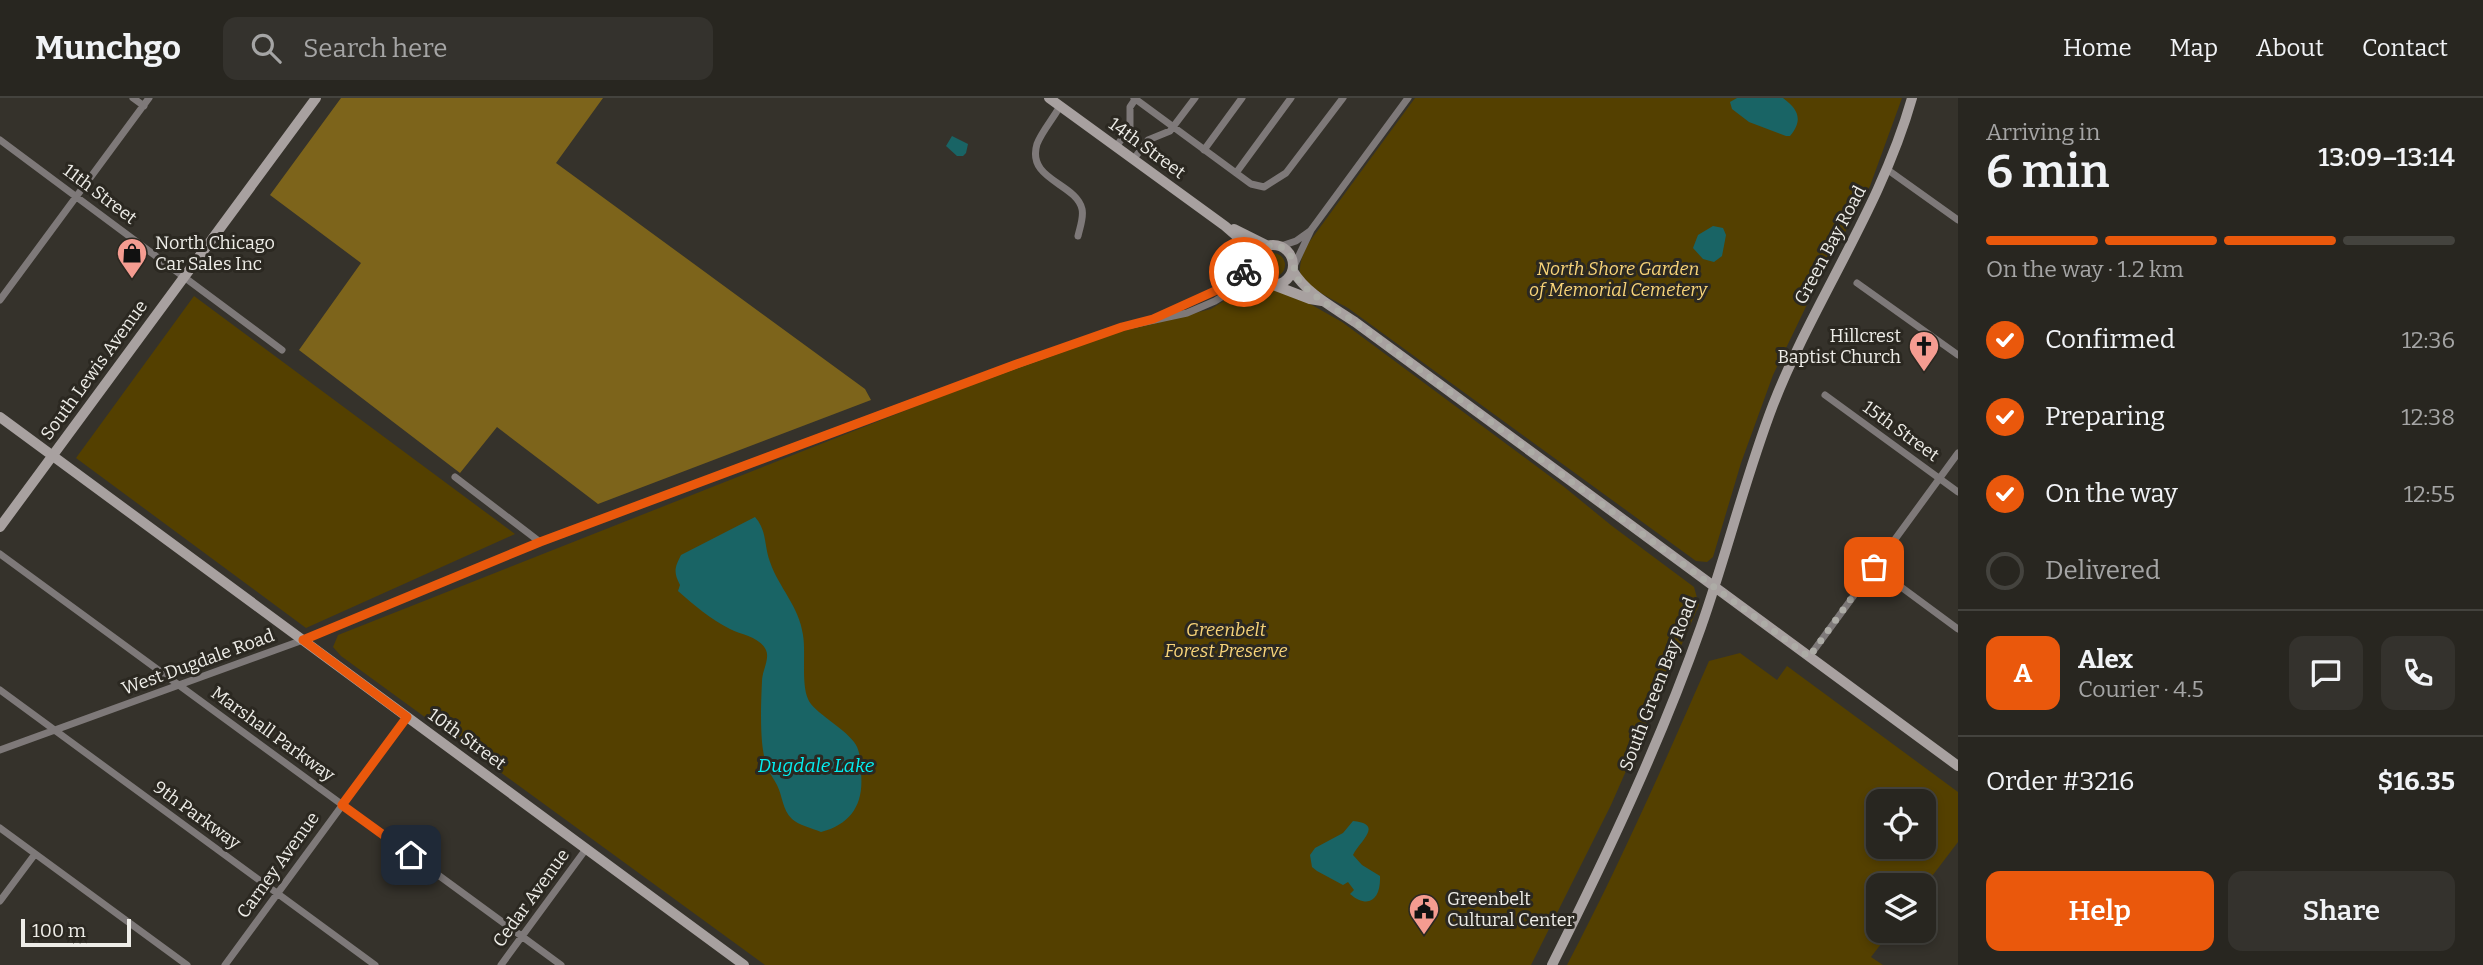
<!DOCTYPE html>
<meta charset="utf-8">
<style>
body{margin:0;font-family:Bitter,serif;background:#34322d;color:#f1f3f6;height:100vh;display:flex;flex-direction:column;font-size:26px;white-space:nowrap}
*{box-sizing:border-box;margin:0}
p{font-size:23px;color:#a5a5a5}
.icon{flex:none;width:38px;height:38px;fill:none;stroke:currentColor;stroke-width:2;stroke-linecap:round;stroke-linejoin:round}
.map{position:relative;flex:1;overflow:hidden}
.side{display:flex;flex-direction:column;background:#282620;width:525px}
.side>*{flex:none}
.tools{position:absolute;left:1866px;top:691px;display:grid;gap:14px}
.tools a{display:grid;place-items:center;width:70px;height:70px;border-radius:14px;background:#282620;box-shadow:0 4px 10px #0003,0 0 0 2px #44433e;font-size:35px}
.scale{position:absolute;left:21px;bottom:18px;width:110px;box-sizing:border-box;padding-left:7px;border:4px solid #eeede8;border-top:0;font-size:19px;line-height:24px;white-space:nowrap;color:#eeede8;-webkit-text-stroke:5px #2b2821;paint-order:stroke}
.pin{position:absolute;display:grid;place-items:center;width:60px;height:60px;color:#fff;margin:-30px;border-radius:14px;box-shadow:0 4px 10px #0006}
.courier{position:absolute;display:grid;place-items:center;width:70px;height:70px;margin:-35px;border:5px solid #ea580c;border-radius:50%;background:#fff;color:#222;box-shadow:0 2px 9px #0007}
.overview em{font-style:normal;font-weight:600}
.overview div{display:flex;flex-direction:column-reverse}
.overview{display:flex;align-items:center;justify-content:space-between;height:119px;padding:0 28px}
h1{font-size:46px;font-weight:600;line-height:52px}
.bar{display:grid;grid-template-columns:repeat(4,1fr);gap:10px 7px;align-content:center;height:84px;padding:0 28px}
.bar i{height:9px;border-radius:5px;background:#44433e}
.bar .current{background:#ea580c}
.bar p{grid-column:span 4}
.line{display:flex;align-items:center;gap:18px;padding:0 28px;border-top:2px solid #44433e}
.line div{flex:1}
.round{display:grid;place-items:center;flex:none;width:74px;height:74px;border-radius:14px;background:#34322d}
ol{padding:0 28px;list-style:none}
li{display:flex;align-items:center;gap:21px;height:77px}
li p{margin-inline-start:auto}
li .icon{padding:7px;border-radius:50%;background:#ea580c;color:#fff;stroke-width:4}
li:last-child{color:#a5a5a5}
li i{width:38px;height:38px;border:4px solid #44433e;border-radius:50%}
.action{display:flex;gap:14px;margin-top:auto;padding:14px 28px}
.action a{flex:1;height:80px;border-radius:14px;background:#ea580c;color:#fff;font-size:28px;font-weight:600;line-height:80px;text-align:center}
.action a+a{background:#34322d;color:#f1f3f6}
header{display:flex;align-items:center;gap:42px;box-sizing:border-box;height:98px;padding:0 35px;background:#282620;border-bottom:2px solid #44433e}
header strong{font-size:33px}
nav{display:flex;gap:38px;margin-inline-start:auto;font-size:24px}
.search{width:490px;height:63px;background:#34322d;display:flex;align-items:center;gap:18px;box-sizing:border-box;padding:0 24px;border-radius:14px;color:#a5a5a5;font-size:26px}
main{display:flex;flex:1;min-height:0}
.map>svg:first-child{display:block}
.green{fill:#544000;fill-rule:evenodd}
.forest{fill:#7d641b}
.water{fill:#196465}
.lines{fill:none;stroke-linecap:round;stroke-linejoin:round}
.street{stroke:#7e7979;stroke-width:7}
.secondary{stroke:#a8a1a0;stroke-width:10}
.done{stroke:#adaca6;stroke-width:7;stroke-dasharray:0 12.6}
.route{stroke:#ea580c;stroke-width:9}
.labels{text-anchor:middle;stroke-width:6;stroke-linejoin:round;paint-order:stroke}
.street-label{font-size:18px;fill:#eeede8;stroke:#2b2821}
.poi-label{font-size:18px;fill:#eeede8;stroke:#2b2821;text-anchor:start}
.park-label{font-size:18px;font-style:italic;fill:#f8d479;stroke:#2b2821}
.water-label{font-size:19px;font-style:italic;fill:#03eff2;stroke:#2b2821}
</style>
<header>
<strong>Munchgo</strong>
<div class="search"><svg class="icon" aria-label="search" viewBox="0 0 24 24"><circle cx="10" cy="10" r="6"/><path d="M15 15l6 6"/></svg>Search here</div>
<nav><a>Home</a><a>Map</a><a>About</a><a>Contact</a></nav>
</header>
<main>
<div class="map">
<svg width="1958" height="867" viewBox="0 0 1958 867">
<rect width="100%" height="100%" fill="#35322b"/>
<path class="green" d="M1415,0H1902L1870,88L1814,192L1773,277L1741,365L1713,459L1707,464L1696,463L1348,210C1336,203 1301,187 1300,174C1299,165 1304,154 1307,147Z
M1261 167a12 12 0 1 1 24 0a12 12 0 1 1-24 0Z
M1249,187L1261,188L1296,198L1342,224L1563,388L1612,428L1694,489L1699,507L1611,707L1531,867H765L341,558L333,549L338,537L1079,244L1211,211Z
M194,198L515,436L306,530L76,360Z
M1740,555L1777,582L1787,568L1958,694V744L1923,790V788H1878V833H1891L1871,859L1883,867H1567C1619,768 1664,666 1709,563ZM1878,704H1923V749H1878Z"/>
<path class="forest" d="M341,0H603L556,65L865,291L871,302L598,406L497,329L460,375L299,252L361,165L270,97Z"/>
<path class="water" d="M1737,0H1783C1799,12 1803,22 1790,38H1786L1749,24L1732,11L1730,4Z
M952,38L968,46L966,55L963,58H957L946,48Z
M1713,128L1723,130L1726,137L1722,158L1714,164L1703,161L1693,150L1698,137Z
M755,419C767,432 764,448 770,464C779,490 799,508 803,537C806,555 801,585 808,601C813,614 843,629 854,644C861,653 860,664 861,675C864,706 851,726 821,734C812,730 798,727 792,721C782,711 783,699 777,687C774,681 769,675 767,669C759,648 761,606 762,583C762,573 770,561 766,552C760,539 742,537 730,531C710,521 694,507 678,493L680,487C673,474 675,469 681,457Z
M1353,723C1385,726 1359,744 1353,757L1362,767L1380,778C1381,801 1369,812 1350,796L1354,792L1348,784L1343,787L1317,773L1312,769L1310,757L1315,750L1343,735Z"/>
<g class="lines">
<path class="street" d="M133,0L144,8
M1134,0L1251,86L1264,89L1286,75L1343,0
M1060,8C1053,21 1042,33 1037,46C1026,82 1076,85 1082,111C1084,119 1080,129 1078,138
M0,42L282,252
M1116,49L1130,29V9L1136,0
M1204,52L1242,0
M1133,62L1148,42L1170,33L1195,0
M1888,72L1958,122
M1236,75L1291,0
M1281,148L1296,143L1310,133
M1294,168L1311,132L1408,0
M1857,185L1958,257
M0,202L149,0
M1160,218C1193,202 1227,192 1253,164
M1825,297L1958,394
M455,379L540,444
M0,456L561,867
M1874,469L1958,531
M1809,559L1958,355
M0,592L375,867
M0,652L303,542L540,444L919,302L1122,229L1187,215L1215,203L1241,187L1261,183
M0,730L187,867
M0,803L35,756
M225,867L407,619
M501,867L586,751"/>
<path class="secondary" d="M1049,0L1225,128L1248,148L1253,162
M1234,131L1268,148
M1253 167a20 20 0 1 1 40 0a20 20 0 1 1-40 0Z
M1293,173C1307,196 1333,209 1355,224L1958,668
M1276,188L1310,201L1322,203
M0,319L744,867
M0,429L316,0
M1552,867C1607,757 1660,645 1701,529C1727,455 1745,380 1773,307C1814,202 1881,110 1912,0"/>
</g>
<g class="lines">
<path class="done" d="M1244,174L1263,149C1270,147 1278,146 1284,151C1297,159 1291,174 1301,185C1316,201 1337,212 1355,224L1809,559L1874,469"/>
<path class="route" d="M411,757L342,707L407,619L303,542L540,444L1014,267L1122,229L1153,221L1217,192L1244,174"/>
</g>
<defs>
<g id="shop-pin" transform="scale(1.575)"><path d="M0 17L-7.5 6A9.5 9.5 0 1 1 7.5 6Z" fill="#f59c91" stroke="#2b2821"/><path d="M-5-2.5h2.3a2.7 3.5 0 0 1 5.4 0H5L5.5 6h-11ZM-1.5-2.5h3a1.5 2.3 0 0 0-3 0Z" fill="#111"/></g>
<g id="church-pin" transform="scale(1.575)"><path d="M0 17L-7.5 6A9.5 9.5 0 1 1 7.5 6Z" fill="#f59c91" stroke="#2b2821"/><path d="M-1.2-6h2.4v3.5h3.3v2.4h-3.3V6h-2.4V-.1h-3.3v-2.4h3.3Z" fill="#111"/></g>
<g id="civic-pin" transform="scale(1.575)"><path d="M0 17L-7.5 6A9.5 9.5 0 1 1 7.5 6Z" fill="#f59c91" stroke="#2b2821"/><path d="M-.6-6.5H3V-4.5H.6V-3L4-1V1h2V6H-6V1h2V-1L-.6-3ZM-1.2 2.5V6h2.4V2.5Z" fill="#111"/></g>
</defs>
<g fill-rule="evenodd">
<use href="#shop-pin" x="132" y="155"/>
<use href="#church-pin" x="1924" y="248"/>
<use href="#civic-pin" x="1424" y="811"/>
</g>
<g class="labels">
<g class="street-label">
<text transform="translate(1147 50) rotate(36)" y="6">14th Street</text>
<text transform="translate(100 96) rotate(37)" y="6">11th Street</text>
<text transform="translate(1830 147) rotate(-62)" y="6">Green Bay Road</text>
<text transform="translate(94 272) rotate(-54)" y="6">South Lewis Avenue</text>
<text transform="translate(1901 333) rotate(36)" y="6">15th Street</text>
<text transform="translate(198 564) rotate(-20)" y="6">West Dugdale Road</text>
<text transform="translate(1658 586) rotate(-69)" y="6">South Green Bay Road</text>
<text transform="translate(273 636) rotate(36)" y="6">Marshall Parkway</text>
<text transform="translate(467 641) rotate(36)" y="6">10th Street</text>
<text transform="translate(197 717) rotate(36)" y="6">9th Parkway</text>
<text transform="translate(278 767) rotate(-54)" y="6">Carney Avenue</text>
<text transform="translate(531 800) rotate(-54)" y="6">Cedar Avenue</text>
</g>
<g class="poi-label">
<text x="155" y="151">North Chicago<tspan x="155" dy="21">Car Sales Inc</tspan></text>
<text x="1901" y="244" text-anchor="end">Hillcrest<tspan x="1901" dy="21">Baptist Church</tspan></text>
<text x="1447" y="807">Greenbelt<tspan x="1447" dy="21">Cultural Center</tspan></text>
</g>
<g class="park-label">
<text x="1618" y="177">North Shore Garden<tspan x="1618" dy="21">of Memorial Cemetery</tspan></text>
<text x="1226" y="538">Greenbelt<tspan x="1226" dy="21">Forest Preserve</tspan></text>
</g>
<g class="water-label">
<text x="816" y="674">Dugdale Lake</text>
</g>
</g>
</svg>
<div class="tools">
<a><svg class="icon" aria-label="locate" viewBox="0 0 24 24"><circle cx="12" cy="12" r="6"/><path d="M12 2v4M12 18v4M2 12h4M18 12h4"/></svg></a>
<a><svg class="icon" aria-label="layers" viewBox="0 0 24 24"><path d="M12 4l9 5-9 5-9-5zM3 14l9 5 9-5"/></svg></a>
</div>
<div class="scale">100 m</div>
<div class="pin" style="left:1874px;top:469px;background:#ea580c"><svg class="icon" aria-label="bag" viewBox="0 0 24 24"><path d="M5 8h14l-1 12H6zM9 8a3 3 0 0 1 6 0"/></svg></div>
<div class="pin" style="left:411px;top:757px;background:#1f2937"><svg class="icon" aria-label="home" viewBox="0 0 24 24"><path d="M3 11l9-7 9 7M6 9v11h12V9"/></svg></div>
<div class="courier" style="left:1244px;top:174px"><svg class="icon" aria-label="bike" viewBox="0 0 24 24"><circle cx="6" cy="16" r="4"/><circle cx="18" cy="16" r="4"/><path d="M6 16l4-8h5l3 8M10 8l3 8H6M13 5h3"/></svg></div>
</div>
<section class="side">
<div class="overview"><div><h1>6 min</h1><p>Arriving in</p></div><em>13:09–13:14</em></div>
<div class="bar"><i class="current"></i><i class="current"></i><i class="current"></i><i></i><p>On the way · 1.2 km</p></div>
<ol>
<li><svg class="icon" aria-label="check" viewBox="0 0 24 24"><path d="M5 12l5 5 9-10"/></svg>Confirmed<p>12:36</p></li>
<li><svg class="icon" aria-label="check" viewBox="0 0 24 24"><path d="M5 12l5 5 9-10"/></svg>Preparing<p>12:38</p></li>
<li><svg class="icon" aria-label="check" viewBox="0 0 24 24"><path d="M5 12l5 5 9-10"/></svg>On the way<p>12:55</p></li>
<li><i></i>Delivered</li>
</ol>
<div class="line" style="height:126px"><b class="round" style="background:#ea580c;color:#fff">A</b><div><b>Alex</b><p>Courier · 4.5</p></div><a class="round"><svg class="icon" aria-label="chat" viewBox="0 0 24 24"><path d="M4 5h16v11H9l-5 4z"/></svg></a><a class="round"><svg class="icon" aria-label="phone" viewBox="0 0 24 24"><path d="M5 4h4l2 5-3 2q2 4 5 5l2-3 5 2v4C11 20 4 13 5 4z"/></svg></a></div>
<div class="line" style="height:91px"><div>Order #3216</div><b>$16.35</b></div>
<div class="action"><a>Help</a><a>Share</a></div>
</section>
</main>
